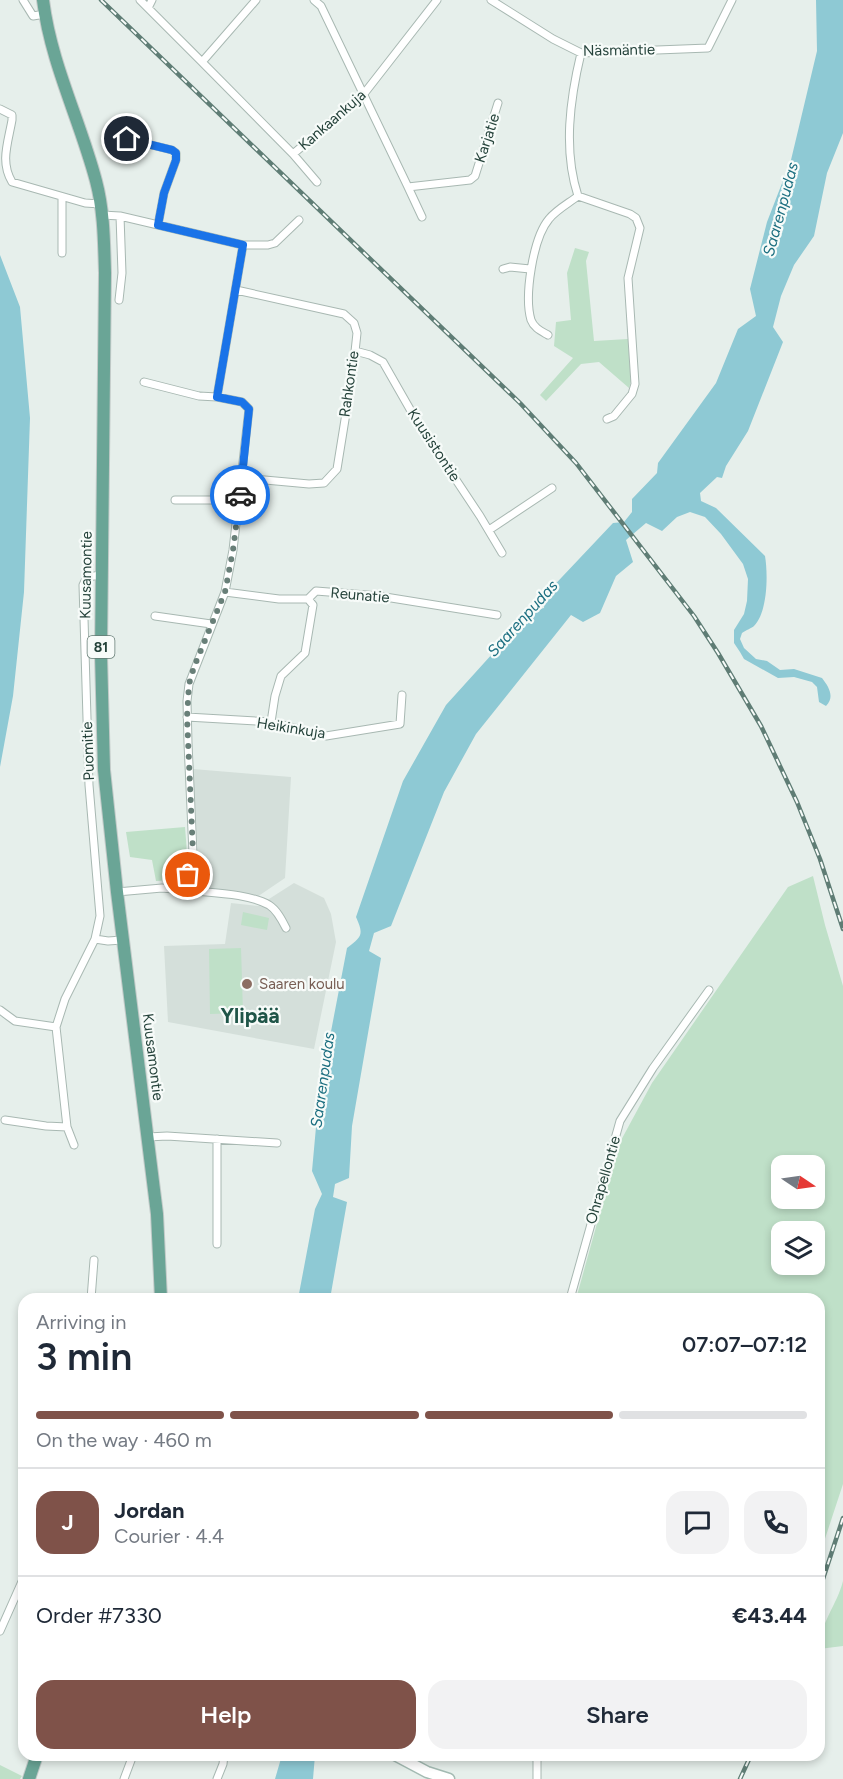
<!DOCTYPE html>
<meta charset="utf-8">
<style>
body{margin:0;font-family:Figtree,sans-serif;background:#f2f2f3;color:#1f2937;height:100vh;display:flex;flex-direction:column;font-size:22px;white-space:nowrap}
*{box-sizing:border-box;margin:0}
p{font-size:20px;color:#747a83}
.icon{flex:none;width:33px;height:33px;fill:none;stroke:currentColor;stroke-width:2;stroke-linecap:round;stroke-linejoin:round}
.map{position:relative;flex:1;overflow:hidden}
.drawer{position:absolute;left:18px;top:1293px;width:807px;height:468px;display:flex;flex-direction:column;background:#fff;border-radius:18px;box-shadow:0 3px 9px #0003}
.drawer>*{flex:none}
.needle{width:39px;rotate:103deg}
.buttons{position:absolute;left:771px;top:1155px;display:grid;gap:12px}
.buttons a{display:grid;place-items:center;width:54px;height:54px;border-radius:12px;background:#fff;box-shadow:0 3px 9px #0003;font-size:30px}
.pin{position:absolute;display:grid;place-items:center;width:51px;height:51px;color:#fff;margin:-26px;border:3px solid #fff;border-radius:50%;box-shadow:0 2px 6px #0007}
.courier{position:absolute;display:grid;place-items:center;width:60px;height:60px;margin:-30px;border:4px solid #1a73e8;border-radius:50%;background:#fff;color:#222;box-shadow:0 2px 8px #0007}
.head em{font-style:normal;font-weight:600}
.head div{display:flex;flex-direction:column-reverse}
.head{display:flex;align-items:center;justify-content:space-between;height:102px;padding:0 18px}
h1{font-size:39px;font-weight:600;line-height:45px}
.bar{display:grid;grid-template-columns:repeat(4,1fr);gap:9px 6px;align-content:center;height:72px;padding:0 18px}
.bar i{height:8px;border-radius:4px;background:#e0e1e3}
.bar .current{background:#7f5249}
.bar p{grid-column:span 4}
.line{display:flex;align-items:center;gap:15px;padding:0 18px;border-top:2px solid #e0e1e3}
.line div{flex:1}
.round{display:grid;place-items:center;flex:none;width:63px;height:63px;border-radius:18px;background:#f2f2f3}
.cta{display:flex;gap:12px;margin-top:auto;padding:12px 18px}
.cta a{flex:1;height:69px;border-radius:18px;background:#7f5249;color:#fff;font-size:24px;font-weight:600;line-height:69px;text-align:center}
.cta a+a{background:#f2f2f3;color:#1f2937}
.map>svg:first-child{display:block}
.built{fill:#d4dfda}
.green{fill:#bfe0c8;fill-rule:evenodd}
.water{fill:#8ec9d4}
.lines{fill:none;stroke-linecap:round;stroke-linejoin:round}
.street-casing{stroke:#a8b8b2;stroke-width:9}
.secondary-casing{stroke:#a4bbb3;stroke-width:13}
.primary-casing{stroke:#c2cac8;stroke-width:14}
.street{stroke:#fff;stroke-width:7}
.secondary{stroke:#fff;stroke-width:10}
.primary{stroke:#6aa596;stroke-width:12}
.rail-casing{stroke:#5f7d75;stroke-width:4.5}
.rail{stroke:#f7fbf9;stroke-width:2;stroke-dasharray:7;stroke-linecap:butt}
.done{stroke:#687f78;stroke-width:6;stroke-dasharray:0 10.8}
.route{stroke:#1a73e8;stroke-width:8}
.education-dot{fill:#8d6e63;stroke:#f7fbf9;stroke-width:2}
.labels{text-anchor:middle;stroke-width:4.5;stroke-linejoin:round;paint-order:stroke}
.shield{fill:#f7fbf9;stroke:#637a73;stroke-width:1.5}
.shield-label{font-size:14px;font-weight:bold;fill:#24423a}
.street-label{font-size:15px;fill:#24423a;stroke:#f7fbf9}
.education-label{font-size:15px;fill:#785e54;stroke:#f7fbf9;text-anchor:start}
.water-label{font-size:16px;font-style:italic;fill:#1c6f80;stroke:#f7fbf9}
.district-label{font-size:21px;font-weight:bold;fill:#1f5548;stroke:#f7fbf9}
</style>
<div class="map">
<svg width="843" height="1779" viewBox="0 0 843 1779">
<rect width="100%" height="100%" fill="#e6efeb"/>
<path class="built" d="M193,769L291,777L285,878L257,897L200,888Z
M294,883L324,898L331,914L336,942L314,1049L168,1022L164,946L225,944L231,903L258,906Z"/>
<path class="green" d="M575,248L589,252L586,261L594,341L628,339L631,381L629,388L599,362L581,364L546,401L540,395L573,358L554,346L556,322L571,320L567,273Z
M185,827C187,855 193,881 156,881L152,860L130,857L126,832Z
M813,876L825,925L843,986V1484L819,1557V1299H576L619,1144L652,1083L788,887ZM782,1166H814V1198H782ZM782,1232H814V1264H782Z
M243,912L269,918L267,930L241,925Z
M241,948L243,1013L210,1014L209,949Z
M843,1581V1646L819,1649C819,1625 837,1605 843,1581Z
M0,1765L22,1776L20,1779H0Z"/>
<path class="water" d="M816,0H843V133L827,173L814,236L794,265L781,296L773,327L783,342L748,431L726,466L722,478L717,477L700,493L701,501L716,508L765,556C768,573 768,612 754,626C752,628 746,630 742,633L740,639L744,648L756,659L767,661L780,670L794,669L822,678C829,687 835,697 826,706L819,702L817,687L812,682L794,677L778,678L744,659L740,652L734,643V630L744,614L747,601L748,579L743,564L721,534L705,517L690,512L677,517L662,531L646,523L626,540L633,562L616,576L600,613L583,622L571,615L476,734L444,792L391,926L374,933L369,951L381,958L352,1126L349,1178L335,1184L333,1197L347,1202L330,1299H298L315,1209L322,1194L312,1171L319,1094L347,948C362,936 364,935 356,917L403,781L446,705L531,611L544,608L545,595L613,523L624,522L632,512V499L657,473L658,463L716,383L738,329L756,316L750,289L767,222L791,160L817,51Z
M0,255L20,307L30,418L24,592L13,696L0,767Z
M282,1755H315L313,1779H275Z"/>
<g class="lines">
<g class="street-casing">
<path id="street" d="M23,0L33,16L45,14
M140,0L202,62
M256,0L202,62L293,154
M314,0L321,6L408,187L470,180L475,176L498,103
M491,0L553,39L581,53L708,48L732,0
M148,8L152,0
M581,53C570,99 563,150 578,196L630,214L636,218L640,228L628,278L635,384L632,394L614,416L607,419
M0,109L12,115V120C8,143 0,162 12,182L85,203L100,204
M127,139L172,150L176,153V160L164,193L158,225
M317,182L293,154L363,95L437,0
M408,187L422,217
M62,197V253
M102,215L120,216L243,245H268L275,243L299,220
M503,269L510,267L530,269
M236,290L344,314L354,323L357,333L353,370L337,469L324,483L309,484L242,478
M119,300L122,273L120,216
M548,335C541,331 534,328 531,320C524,296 533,238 549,219C556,210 569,203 578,196
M355,351L370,355L383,362L415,418L480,516L502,553
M144,382L199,396L217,397
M175,500H239
M489,530L552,488
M225,592L279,599H308L316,591L379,596L497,615
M155,616L211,624
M187,717L271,722L326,736L400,724L402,695
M271,722L275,696L281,676L305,653L313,605L308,599
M184,890C209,893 248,893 269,905C277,910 282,920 286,928
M117,892L162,888L184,890L193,853L188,743L187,701L189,684L225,592L233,550L249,409L242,402L217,397L243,245
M95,939L108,941L122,940
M0,1010L15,1021L56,1027
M5,1120L46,1126L67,1127
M148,1137L167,1136L277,1143
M217,1139V1244
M74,1145L67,1127L56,1027L65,999L95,939L100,916L89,785L83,585L87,577L101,575
M91,1299L94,1260
M570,1299L620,1121L653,1068L709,990
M0,1631L24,1577
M537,1755V1779
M124,1779L133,1755
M217,1779L223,1764L224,1755"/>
</g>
<g class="secondary-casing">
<path id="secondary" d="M395,1755L427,1772L449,1779"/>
</g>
<g class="primary-casing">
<path id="primary" d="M43,0C51,64 80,120 96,181C104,211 104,242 105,273L101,654L104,770L117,892L157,1214L161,1299
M29,1779L37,1755"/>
</g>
<use href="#street" class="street"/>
<use href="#secondary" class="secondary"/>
<use href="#primary" class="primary"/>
<g class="rail-casing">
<path id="rail" d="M101,0L520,403L576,463L694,616L718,653L761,726L797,802L820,859L843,929
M819,1591L843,1518
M740,1779L751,1755"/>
</g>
<use href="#rail" class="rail"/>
</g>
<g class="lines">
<path class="done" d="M188,875L193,853L187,717L189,684L194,667L225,592L233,550L240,495"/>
<path class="route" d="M127,139L172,150L176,153V160L164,193L158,225L243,245L217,397L242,402L249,409L240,495"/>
</g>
<circle class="education-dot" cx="247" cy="984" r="6"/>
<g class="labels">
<rect class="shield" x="87.5" y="636" width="27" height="22" rx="4.5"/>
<g class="shield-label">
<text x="101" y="652">81</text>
</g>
<g class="street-label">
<text transform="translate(619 50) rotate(-1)" y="5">Näsmäntie</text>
<text transform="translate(332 120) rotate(-41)" y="5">Kankaankuja</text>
<text transform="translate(487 138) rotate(-72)" y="5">Karjatie</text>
<text transform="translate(349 384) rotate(-82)" y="5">Rahkontie</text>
<text transform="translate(434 445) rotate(57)" y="5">Kuusistontie</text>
<text transform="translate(86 575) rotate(-89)" y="5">Kuusamontie</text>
<text transform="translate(360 595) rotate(5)" y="5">Reunatie</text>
<text transform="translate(291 728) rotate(9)" y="5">Heikinkuja</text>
<text transform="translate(88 751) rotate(-92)" y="5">Puomitie</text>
<text transform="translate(153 1057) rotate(83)" y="5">Kuusamontie</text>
<text transform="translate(603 1180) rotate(-74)" y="5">Ohrapellontie</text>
</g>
<g class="education-label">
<text x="259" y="989">Saaren koulu</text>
</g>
<g class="water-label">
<text transform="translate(780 209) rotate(-75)" y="6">Saarenpudas</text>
<text transform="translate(522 618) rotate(-48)" y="6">Saarenpudas</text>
<text transform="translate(322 1080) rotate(-82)" y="6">Saarenpudas</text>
</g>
<g class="district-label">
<text x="250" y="1023">Ylipää</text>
</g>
</g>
</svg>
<div class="buttons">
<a><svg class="needle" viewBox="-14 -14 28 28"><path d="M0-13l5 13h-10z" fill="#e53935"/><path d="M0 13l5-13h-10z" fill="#747a83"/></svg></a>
<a><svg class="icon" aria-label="layers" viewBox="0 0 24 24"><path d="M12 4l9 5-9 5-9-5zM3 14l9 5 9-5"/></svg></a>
</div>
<div class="pin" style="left:188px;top:875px;background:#ea580c"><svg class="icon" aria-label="bag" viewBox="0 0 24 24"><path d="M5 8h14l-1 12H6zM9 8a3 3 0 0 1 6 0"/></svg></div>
<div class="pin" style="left:127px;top:139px;background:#1f2937"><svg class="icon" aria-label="home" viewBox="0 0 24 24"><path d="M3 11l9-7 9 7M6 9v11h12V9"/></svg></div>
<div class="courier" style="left:240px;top:495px"><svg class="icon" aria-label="car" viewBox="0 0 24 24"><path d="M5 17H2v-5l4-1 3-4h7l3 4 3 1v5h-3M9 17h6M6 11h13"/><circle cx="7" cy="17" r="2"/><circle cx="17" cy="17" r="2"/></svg></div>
<section class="drawer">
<div class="head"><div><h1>3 min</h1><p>Arriving in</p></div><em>07:07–07:12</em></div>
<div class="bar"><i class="current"></i><i class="current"></i><i class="current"></i><i></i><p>On the way · 460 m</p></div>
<div class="line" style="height:108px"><b class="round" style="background:#7f5249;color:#fff">J</b><div><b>Jordan</b><p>Courier · 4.4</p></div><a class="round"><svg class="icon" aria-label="chat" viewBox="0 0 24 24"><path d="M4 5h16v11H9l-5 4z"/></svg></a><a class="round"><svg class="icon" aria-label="phone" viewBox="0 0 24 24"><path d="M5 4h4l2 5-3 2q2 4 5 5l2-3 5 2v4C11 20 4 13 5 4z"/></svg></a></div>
<div class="line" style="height:78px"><div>Order #7330</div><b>€43.44</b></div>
<div class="cta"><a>Help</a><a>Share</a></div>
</section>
</div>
